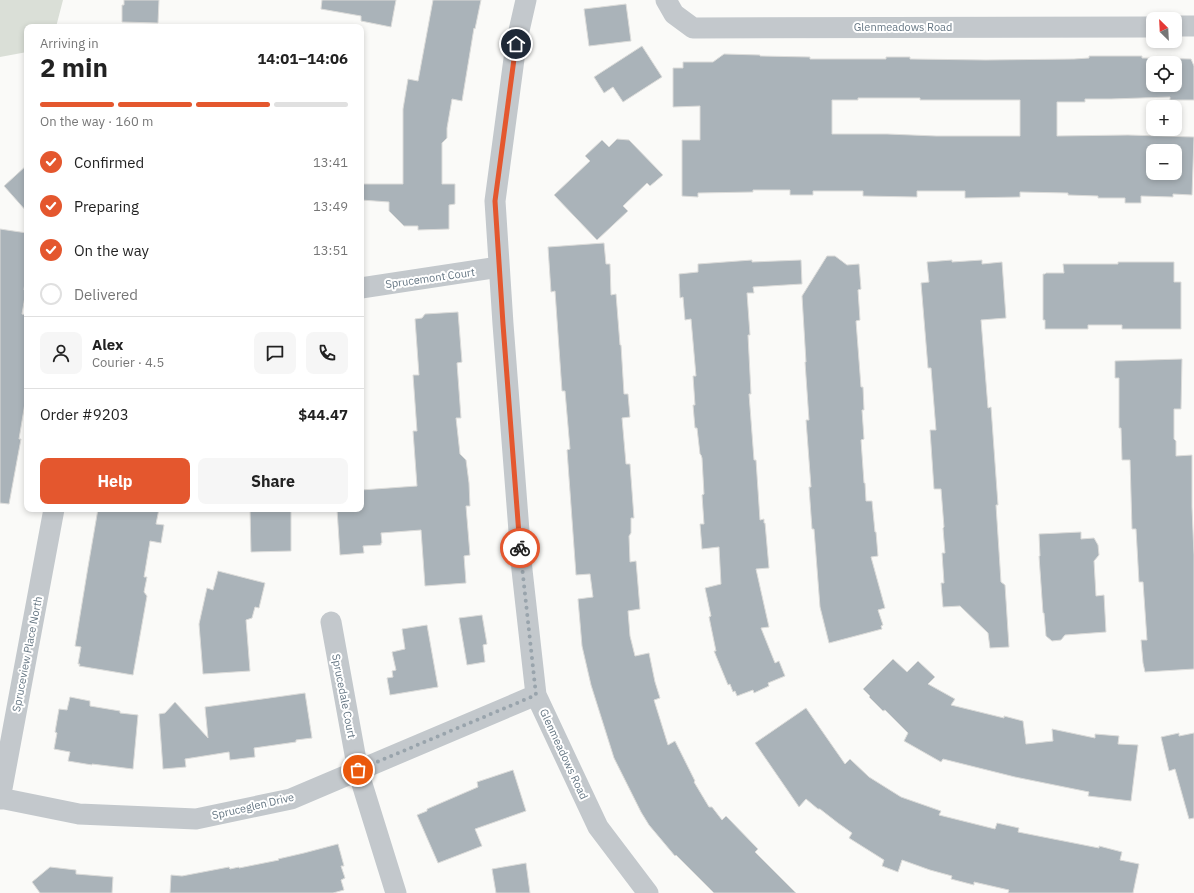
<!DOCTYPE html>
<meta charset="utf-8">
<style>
body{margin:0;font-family:"IBM Plex Sans",sans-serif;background:#f6f6f6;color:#222;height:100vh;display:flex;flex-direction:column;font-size:15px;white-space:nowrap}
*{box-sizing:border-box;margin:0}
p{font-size:13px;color:#767676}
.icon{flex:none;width:22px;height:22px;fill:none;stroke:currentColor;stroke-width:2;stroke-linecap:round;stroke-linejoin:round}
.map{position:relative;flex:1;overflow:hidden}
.details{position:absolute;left:24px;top:24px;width:340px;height:488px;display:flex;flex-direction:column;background:#fff;border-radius:8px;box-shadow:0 2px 6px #0003}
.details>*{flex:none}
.needle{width:26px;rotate:336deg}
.fabs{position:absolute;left:1146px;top:12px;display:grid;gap:8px}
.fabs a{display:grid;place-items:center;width:36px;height:36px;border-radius:8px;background:#fff;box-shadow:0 2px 6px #0003;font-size:20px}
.pin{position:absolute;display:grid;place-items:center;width:34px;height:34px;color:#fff;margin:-17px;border:2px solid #fff;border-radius:50%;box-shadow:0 1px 4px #0007}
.courier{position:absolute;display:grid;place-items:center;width:40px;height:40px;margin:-20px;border:3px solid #e4572e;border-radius:50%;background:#fff;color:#222;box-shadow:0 1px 5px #0007}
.summary em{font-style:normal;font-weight:700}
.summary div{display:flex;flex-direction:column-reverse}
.summary{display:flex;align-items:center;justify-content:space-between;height:68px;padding:0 16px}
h1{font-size:26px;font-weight:700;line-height:30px}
.bar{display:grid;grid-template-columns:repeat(4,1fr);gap:6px 4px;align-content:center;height:48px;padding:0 16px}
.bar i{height:5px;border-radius:3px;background:#e0e0e0}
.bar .active{background:#e4572e}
.bar p{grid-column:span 4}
.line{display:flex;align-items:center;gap:10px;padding:0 16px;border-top:1px solid #e0e0e0}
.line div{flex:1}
.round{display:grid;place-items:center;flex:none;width:42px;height:42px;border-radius:8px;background:#f6f6f6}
ol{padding:0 16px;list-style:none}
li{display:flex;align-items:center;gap:12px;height:44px}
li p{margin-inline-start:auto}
li .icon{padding:4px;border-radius:50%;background:#e4572e;color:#fff;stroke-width:4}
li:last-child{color:#767676}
li i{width:22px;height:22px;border:2px solid #e0e0e0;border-radius:50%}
.button{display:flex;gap:8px;margin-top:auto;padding:8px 16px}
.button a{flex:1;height:46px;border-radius:8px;background:#e4572e;color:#fff;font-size:16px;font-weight:700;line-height:46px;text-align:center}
.button a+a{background:#f6f6f6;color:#222}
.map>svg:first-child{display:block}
.green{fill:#dadfd7}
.building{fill:#aab3b9;stroke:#dcdcda;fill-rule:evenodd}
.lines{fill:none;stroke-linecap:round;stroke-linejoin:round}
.minor{stroke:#c3c8cc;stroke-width:21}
.done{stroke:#99a4ac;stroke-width:4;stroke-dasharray:0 7.2}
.route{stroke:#e4572e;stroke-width:5}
.labels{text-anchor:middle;stroke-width:4;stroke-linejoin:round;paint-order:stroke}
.street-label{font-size:11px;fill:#657683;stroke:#fff}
</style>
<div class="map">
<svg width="1194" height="893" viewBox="0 0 1194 893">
<rect width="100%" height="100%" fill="#fafaf8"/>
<path class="green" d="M0,0H63L56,27H27V52L0,57Z"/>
<path class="building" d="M124,0H159L158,23L122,22V5H124Z
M322,0H396L391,27L361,21V16L321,9Z
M433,0H481L475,29L474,28L462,101L452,99L447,128V138L442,143V184H455V204L449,205V229L418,230V226H404L389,211V202L361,200V184H403V109L408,79L418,81Z
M626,4L631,41L589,46L584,9Z
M642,46L662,77L623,102L613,87L604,93L594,77Z
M724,54L760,55V56L810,57V59H886V57H910V59L985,60L1074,59L1089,58V56H1142V58L1191,59L1194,66V100H1170V97L1111,99H1085V102H1057V136L1128,135L1194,137L1192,195L1173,194V197L1141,196V203H1125V198H1098V196L1068,195V193L1020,192V197L965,198V191H917V197L863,196V191H813V195H790V190H753V192L698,193V197L682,196V140H700V106L673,107V68H683V62H713ZM1153,63H1175V85H1153ZM858,98H920V100H1020V136H936L887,134H832V100H858ZM1153,151H1175V173H1153Z
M617,139L629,140L663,175L650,186L647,183L623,206L628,211L597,240L554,195L590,161L585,156L602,140L609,147Z
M27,165V212L4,186Z
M0,229L27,233V266L24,290L26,291L22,314L27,315V398L26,397L19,439H21L9,504L0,503Z
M604,243L606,264H610L611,295L616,294L620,345H621L624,394H628L630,417L622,418L626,464H630L634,518H631V533L629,536L630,562L636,561L640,609L628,611L630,636L635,656L649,653L655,682L660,698L654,700L668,745L675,741L695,781L694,782L709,807H712L722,820L726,816L758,849L755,852L796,893H714L676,855L675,856L649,825L641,812L614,758L591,685L582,646L578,599L593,597L590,574L576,575L567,450L570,449L565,391H562L555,291L551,292L548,247Z
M827,256H835L847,265L859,264L861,289L858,290L860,320L856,321L861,387H863L864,410H862L864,439L861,440L864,483H865L866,501H872L875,532H876L878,556L871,557L885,608L878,610L883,625L881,626L882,629L829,643L820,607L814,529H812L809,487H811L806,420H809L805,362H806L802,296Z
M752,260V262L801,260L802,284L753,287L754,293H747L750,335H748L751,394H749L754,460H756L760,520L764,519V523H765L769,568L756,569L769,627L761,628L775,663L779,661L785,676L768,683L769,686L754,693L753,690L737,696L735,691L733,692L730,684L728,685L714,651H716L709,617L711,616L705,588L721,584L719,547L702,549L700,524H704L702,495L704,494L702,458L701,455L700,454L697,428H695L693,405H695L693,376H696L691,319L685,320L683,297L680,298L679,274L698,272V264Z
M952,260V262L982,260V264L1002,262L1006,318L981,320L988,408L991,407L998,505H996L1001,582L1005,585L1009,647L990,648L988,633L960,606L943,607L941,583H944L942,553H945L943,528L944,527L941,489H934L930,430H936L931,368H928L921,283L929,282L927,262Z
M1118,262H1174V282H1181V329H1122V325H1088V329H1045V320H1043V274H1045L1046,273H1064L1063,264H1118Z
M458,312L462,362L457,363L461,418H456L460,454L466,460L469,483L470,506H466L470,555L464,556L466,583L425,586L421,530L381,533L382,543H381V545L363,546L364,553L340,555L337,509H361V490L417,486L413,431H417L413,375H419L415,319L422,318L425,314Z
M1182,359L1181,409H1174V439L1176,441V456L1192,455V507L1194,555V669L1145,672L1143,663L1141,640H1147L1143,582H1139L1136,529H1132L1130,460H1122L1121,428H1119V378H1115V361Z
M98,509H159L156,524L164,525L161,543L150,541L144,577H147L144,592L147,596L133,675L79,666L80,664H78L81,647L75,646L88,567Z
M250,509H291V551L251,552Z
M1081,532V539L1094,538L1098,545L1099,555L1094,561L1096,596L1104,595L1106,632L1065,635L1061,640L1052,641L1046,636L1044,613H1043L1039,556H1040L1039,534Z
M218,571L265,583L259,608L255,607L252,618L246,620L250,671L203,674L199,624L207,588L213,590Z
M482,615L487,644L483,645L485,662L467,665L459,618Z
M427,625L438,687L390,695L387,678L393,677L392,671L396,670L392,652L405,649L402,629Z
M893,659L907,672L918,661L935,677L928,684L955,699L951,705L1004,718V716L1023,721L1026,744L1053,741L1052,729L1095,738V734L1119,736L1118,744L1138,745L1131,801L1088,796L1089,792L1015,777L943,759L941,762L904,741L908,733L885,710L883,711L869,697L870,696L863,689Z
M305,693L312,738L296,740V742L254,748L255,757L230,760L229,752L185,759L186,767L163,769L159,714L165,713L175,702L208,738L205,707Z
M70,697L90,701V706L120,711V713L138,715L133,769L92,764V765L68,761L70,752L54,749L57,733L55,732L59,709L67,710Z
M806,708L845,764L850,759L869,777L901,797L941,811L939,815L995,829L997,823L1019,828L1018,832L1099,848V846L1122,852L1120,860L1139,864L1133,893H1008L1009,890L974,882V885L951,879L952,876L930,870L902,860L898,872L882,866L884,860L849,838L852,833L838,823L820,809H818L806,799L799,807L755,743Z
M1179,733V736L1194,733V818L1189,819L1175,769L1169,771L1161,737Z
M513,770L526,811L475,829L482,846L438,863L417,815L427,811V809L478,787L477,782Z
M338,844L344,866H341L345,878L341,880L344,890L333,893H170L171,875L182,876L229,867L230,869L239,867V868L279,860L278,859L304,853Z
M526,863L530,893H496L492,869Z
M50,867L76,870V874L113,877L112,893H40L32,882Z"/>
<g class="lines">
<path class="minor" d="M526,0L516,44L495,201L503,324L522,570L536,695L598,827L648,893
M666,0L674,14L693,28L1153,27
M1175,26H1194
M361,288L499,267
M331,622L358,771L396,893
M0,798L79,814L196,819L291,799L536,695
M0,799L54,509"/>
</g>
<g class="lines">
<path class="done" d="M358,770L536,695L520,548"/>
<path class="route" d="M516,44L495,201L503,324L520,548"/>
</g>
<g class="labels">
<g class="street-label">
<text x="903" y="31">Glenmeadows Road</text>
<text transform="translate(430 278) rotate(-8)" y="4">Sprucemont Court</text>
<text transform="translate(27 654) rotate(-79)" y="4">Spruceview Place North</text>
<text transform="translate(344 696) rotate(79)" y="4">Sprucedale Court</text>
<text transform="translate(564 754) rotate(65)" y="4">Glenmeadows Road</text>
<text transform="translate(253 806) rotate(-13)" y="4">Spruceglen Drive</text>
</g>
</g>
</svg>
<div class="fabs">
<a><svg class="needle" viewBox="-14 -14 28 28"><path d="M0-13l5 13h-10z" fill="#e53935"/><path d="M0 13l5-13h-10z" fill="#767676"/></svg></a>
<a><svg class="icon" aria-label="locate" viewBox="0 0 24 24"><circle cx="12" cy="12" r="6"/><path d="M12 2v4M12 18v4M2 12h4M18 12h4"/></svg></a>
<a>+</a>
<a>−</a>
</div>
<div class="pin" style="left:358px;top:770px;background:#ea580c"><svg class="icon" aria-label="bag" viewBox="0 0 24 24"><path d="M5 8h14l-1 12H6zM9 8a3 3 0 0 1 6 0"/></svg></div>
<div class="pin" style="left:516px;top:44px;background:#1f2937"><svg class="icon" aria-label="home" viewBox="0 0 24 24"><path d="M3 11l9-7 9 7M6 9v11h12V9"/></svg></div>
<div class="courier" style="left:520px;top:548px"><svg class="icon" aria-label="bike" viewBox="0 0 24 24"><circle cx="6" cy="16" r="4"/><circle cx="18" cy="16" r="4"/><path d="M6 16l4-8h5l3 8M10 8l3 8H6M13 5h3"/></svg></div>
<section class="details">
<div class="summary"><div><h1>2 min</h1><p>Arriving in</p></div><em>14:01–14:06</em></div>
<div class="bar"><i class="active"></i><i class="active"></i><i class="active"></i><i></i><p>On the way · 160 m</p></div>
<ol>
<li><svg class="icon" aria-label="check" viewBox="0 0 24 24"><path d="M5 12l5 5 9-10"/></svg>Confirmed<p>13:41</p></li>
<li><svg class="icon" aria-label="check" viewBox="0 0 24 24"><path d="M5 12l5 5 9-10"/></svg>Preparing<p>13:49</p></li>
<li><svg class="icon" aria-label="check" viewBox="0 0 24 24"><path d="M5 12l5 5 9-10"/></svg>On the way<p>13:51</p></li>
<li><i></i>Delivered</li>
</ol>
<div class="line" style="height:72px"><a class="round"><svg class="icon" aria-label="person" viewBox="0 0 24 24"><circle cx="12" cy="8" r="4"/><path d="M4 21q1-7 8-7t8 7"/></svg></a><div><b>Alex</b><p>Courier · 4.5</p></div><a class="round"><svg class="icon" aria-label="chat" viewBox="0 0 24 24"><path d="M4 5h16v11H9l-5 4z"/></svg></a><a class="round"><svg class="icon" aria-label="phone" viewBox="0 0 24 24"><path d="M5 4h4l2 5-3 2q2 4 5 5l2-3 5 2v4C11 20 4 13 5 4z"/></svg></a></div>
<div class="line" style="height:52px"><div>Order #9203</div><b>$44.47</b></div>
<div class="button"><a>Help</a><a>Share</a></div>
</section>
</div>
